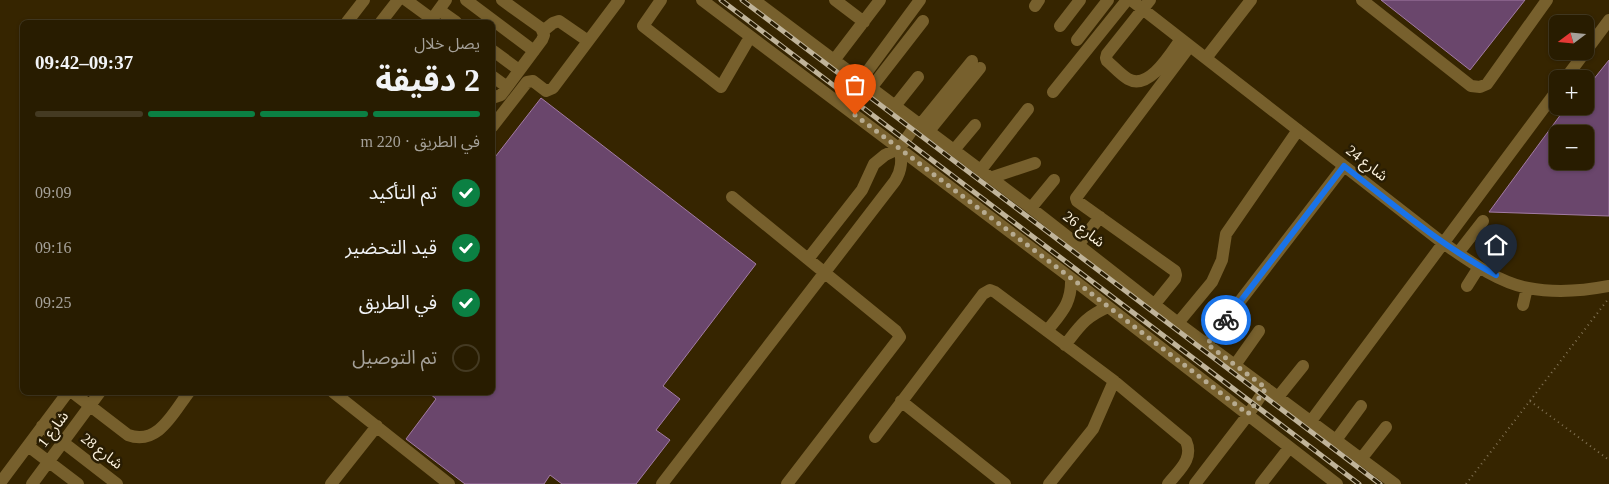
<!DOCTYPE html>
<html lang="ar">
<meta charset="utf-8">
<style>
body{margin:0;font-family:"Times New Roman","Noto Sans Arabic",serif;background:#34290f;color:#f1f3f6;direction:rtl;height:100vh;display:flex;flex-direction:column;font-size:19px;white-space:nowrap}
*{box-sizing:border-box;margin:0}
p{font-size:16px;color:#a5a199}
.icon{flex:none;width:28px;height:28px;fill:none;stroke:currentColor;stroke-width:2;stroke-linecap:round;stroke-linejoin:round}
.map{position:relative;flex:1;overflow:hidden;direction:ltr}
.drawer{position:absolute;left:20px;top:20px;width:475px;height:375px;display:flex;flex-direction:column;background:#281c00;border-radius:8px;box-shadow:0 1px 4px #0004,0 0 0 1px #443a22;direction:rtl}
.drawer>*{flex:none}
.needle{width:32px;rotate:254deg}
.fabs{position:absolute;left:1549px;top:15px;display:grid;gap:10px}
.fabs a{display:grid;place-items:center;width:45px;height:45px;border-radius:8px;background:#281c00;box-shadow:0 1px 4px #0004,0 0 0 1px #443a22;font-size:25px}
.pin{position:absolute;display:grid;place-items:center;width:42px;height:42px;color:#fff;margin:-51px -21px;border-radius:50% 50% 50% 0;rotate:-45deg;box-shadow:0 0 5px #0007}
.pin .icon{rotate:45deg}
.courier{position:absolute;display:grid;place-items:center;width:50px;height:50px;margin:-25px;border:4px solid #1a73e8;border-radius:50%;background:#fff;color:#222;box-shadow:0 1px 6px #0007}
.headline em{font-style:normal;font-weight:700}
.headline div{display:flex;flex-direction:column-reverse}
.headline{display:flex;align-items:center;justify-content:space-between;height:85px;padding:0 15px}
h1{font-size:32px;font-weight:700;line-height:38px}
.bar{display:grid;grid-template-columns:repeat(4,1fr);gap:8px 5px;align-content:center;height:60px;padding:0 15px}
.bar i{height:6px;border-radius:4px;background:#443a22}
.bar .selected{background:#0b8043}
.bar p{grid-column:span 4}
ol{padding:0 15px;list-style:none}
li{display:flex;align-items:center;gap:15px;height:55px}
li p{margin-inline-start:auto}
li .icon{padding:5px;border-radius:50%;background:#0b8043;color:#fff;stroke-width:4}
li:last-child{color:#a5a199}
li i{width:28px;height:28px;border:2px solid #443a22;border-radius:50%}
.map>svg:first-child{display:block}
.building{fill:#6a466c;stroke:#a27ba4;fill-rule:evenodd}
.lines{fill:none;stroke-linecap:round;stroke-linejoin:round}
.path{stroke:#827354;stroke-width:2;stroke-dasharray:1 4;stroke-linecap:butt}
.minor{stroke:#77602d;stroke-width:12}
.rail-casing{stroke:#c0b49a;stroke-width:5}
.rail{stroke:#291d03;stroke-width:3;stroke-dasharray:9;stroke-linecap:butt}
.done{stroke:#b7ab90;stroke-width:5;stroke-dasharray:0 9}
.route{stroke:#1a73e8;stroke-width:6}
.labels{text-anchor:middle;stroke-width:5;stroke-linejoin:round;paint-order:stroke}
.street-label{font-size:15px;fill:#fdf3de;stroke:#291d03}
</style>
<div class="map">
<svg width="1609" height="484" viewBox="0 0 1609 484">
<rect width="100%" height="100%" fill="#362500"/>
<path class="building" d="M1381,0H1525L1470,70Z
M1609,60V216L1489,212L1567,106H1585V90ZM1558,134H1585V161H1558Z
M541,98L756,264L663,386L680,399L656,430L670,440L636,484H562L550,475L544,484H465L406,439L436,399L428,392H492V161Z"/>
<g class="lines">
<path class="path" d="M1530,401L1609,460
M1466,484L1609,298"/>
<path class="minor" d="M406,0L432,19
M466,0L534,51
M661,0L643,26L721,87L750,37
M702,0L1071,278L1337,484
M754,0L1031,208L1178,323L1395,484
M835,0L864,22
M1131,0L1443,243C1468,260 1497,282 1528,288C1554,293 1583,291 1609,286
M1150,0L1107,54L1106,58L1107,61C1114,67 1121,75 1128,79C1149,91 1171,53 1181,39
M1362,0L1471,86L1480,87L1487,84L1547,0
M1035,6L1039,0
M439,10L456,22
M347,22L364,0
M381,22L398,0
M430,22L446,0
M1060,26L1080,0
M543,31L553,23L559,21L588,41
M1077,40L1108,0
M492,50L519,70
M1206,58L1251,0
M835,59L880,0
M492,76L507,87
M1565,79L1609,20
M861,80L920,0
M871,88L923,21
M1053,92L1127,0
M492,98L501,95L542,40L544,35L541,28L502,0
M895,106L918,77
M920,125L972,61
M492,127L527,82L533,81L546,91L553,88L619,0
M929,131L980,68
M954,150L975,125
M980,171L1028,109
M990,178L1035,163
M732,197L896,331L900,337L787,484
M1031,208L1054,180
M1078,245L1100,217
M1458,253L1483,221
M808,259L862,190L874,164L885,155L900,148L917,123
M1467,286L1479,267
M1154,305L1175,279L1176,275L1175,271L1077,201L1076,198L1190,46
M1523,305L1527,288
M1178,323L1212,282L1222,260L1226,234L1298,130
M1047,331C1062,312 1072,303 1071,278
M1207,344L1344,166
M1065,345C1080,326 1085,317 1108,307
M1235,365L1259,331
M72,392L128,435C158,446 173,413 189,392
M333,392L449,484
M1278,397L1303,366
M901,401L1005,484
M1311,421L1558,89
M42,426L117,484
M875,437L983,294L990,290L995,292L1114,381L1186,441C1194,459 1179,470 1168,484
M1336,440L1361,406
M28,446L78,484
M1361,459L1386,427
M0,483L68,392
M32,484L100,392
M331,484L377,426
M662,484L895,181C902,170 902,160 900,148
M1049,484L1093,429L1114,381
M1195,484L1248,415L1266,388
M1261,484L1289,448"/>
<g class="rail-casing">
<path id="rail" d="M721,0L1359,484
M742,0L1380,484"/>
</g>
<use href="#rail" class="rail"/>
</g>
<g class="lines">
<path class="done" d="M855,115L1071,278L1248,414L1266,388L1207,344L1226,320"/>
<path class="route" d="M1226,320L1344,166C1393,204 1441,246 1496,275"/>
</g>
<g class="labels">
<g class="street-label">
<text transform="translate(1367 163) rotate(38)" y="5">شارع 24</text>
<text transform="translate(1084 229) rotate(38)" y="5">شارع 26</text>
<text transform="translate(53 429) rotate(-53)" y="5">شارع 1</text>
<text transform="translate(102 451) rotate(38)" y="5">شارع 28</text>
</g>
</g>
</svg>
<div class="fabs">
<a><svg class="needle" viewBox="-14 -14 28 28"><path d="M0-13l5 13h-10z" fill="#e53935"/><path d="M0 13l5-13h-10z" fill="#a5a199"/></svg></a>
<a>+</a>
<a>−</a>
</div>
<div class="pin" style="left:855px;top:115px;background:#ea580c"><svg class="icon" aria-label="bag" viewBox="0 0 24 24"><path d="M5 8h14l-1 12H6zM9 8a3 3 0 0 1 6 0"/></svg></div>
<div class="pin" style="left:1496px;top:275px;background:#1f2937"><svg class="icon" aria-label="home" viewBox="0 0 24 24"><path d="M3 11l9-7 9 7M6 9v11h12V9"/></svg></div>
<div class="courier" style="left:1226px;top:320px"><svg class="icon" aria-label="bike" viewBox="0 0 24 24"><circle cx="6" cy="16" r="4"/><circle cx="18" cy="16" r="4"/><path d="M6 16l4-8h5l3 8M10 8l3 8H6M13 5h3"/></svg></div>
<section class="drawer">
<div class="headline"><div><h1>2 دقيقة</h1><p>يصل خلال</p></div><em>09:37–09:42</em></div>
<div class="bar"><i class="selected"></i><i class="selected"></i><i class="selected"></i><i></i><p>في الطريق · 220 m</p></div>
<ol>
<li><svg class="icon" aria-label="check" viewBox="0 0 24 24"><path d="M5 12l5 5 9-10"/></svg>تم التأكيد<p>09:09</p></li>
<li><svg class="icon" aria-label="check" viewBox="0 0 24 24"><path d="M5 12l5 5 9-10"/></svg>قيد التحضير<p>09:16</p></li>
<li><svg class="icon" aria-label="check" viewBox="0 0 24 24"><path d="M5 12l5 5 9-10"/></svg>في الطريق<p>09:25</p></li>
<li><i></i>تم التوصيل</li>
</ol>
</section>
</div>
